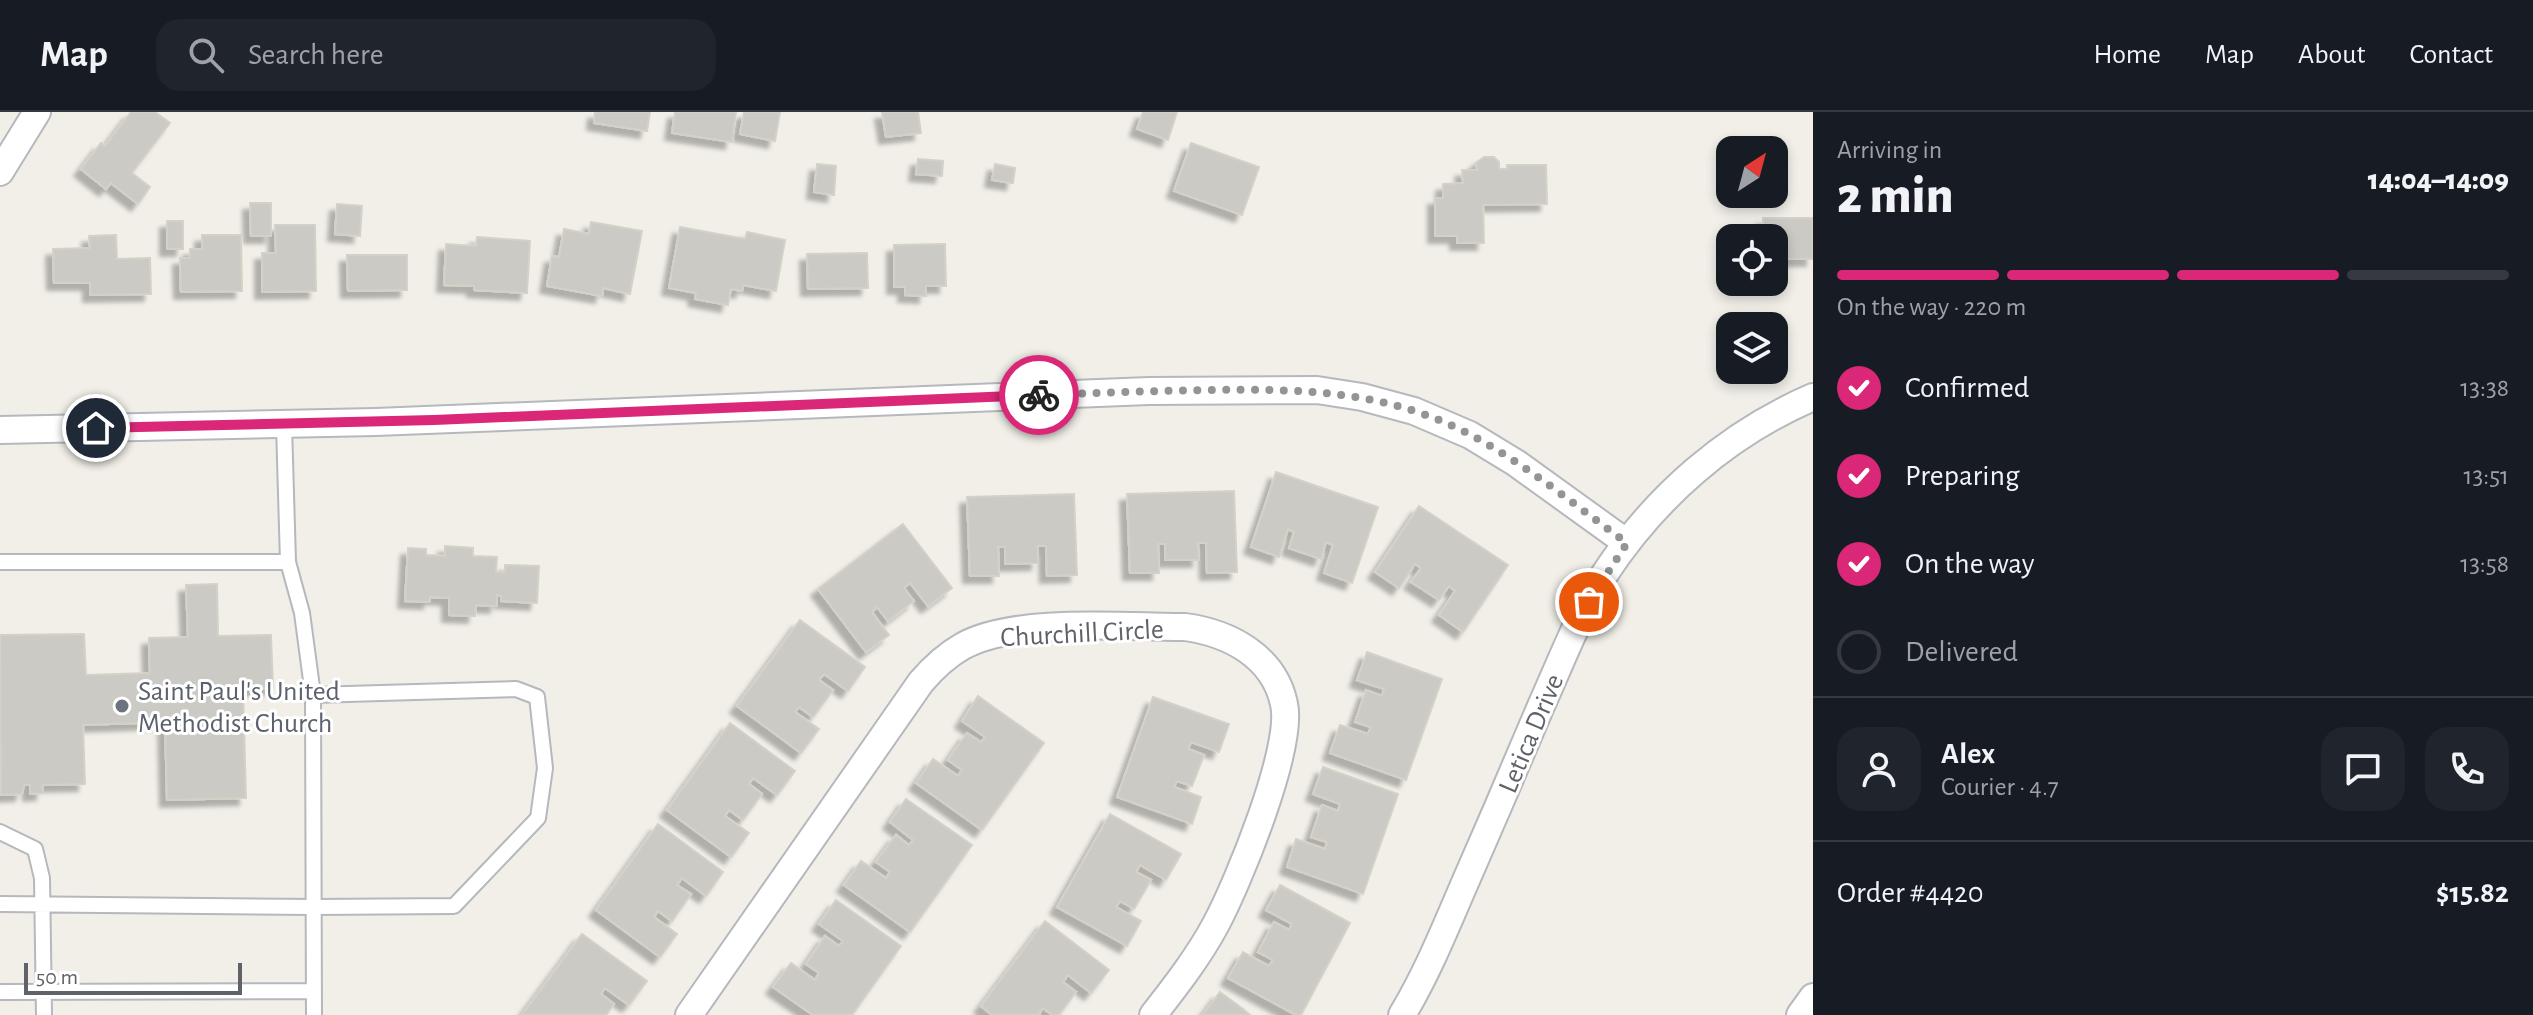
<!DOCTYPE html>
<meta charset="utf-8">
<style>
body{margin:0;font-family:"Alegreya Sans",sans-serif;background:#20242c;color:#f1f3f6;height:100vh;display:flex;flex-direction:column;font-size:30px;white-space:nowrap}
*{box-sizing:border-box;margin:0}
p{font-size:26px;color:#9ea1a6}
.icon{flex:none;width:44px;height:44px;fill:none;stroke:currentColor;stroke-width:2;stroke-linecap:round;stroke-linejoin:round}
.map{position:relative;flex:1;overflow:hidden}
.sheet{display:flex;flex-direction:column;background:#171b24;width:720px}
.sheet>*{flex:none}
.needle{width:52px;rotate:36deg}
.tools{position:absolute;left:1716px;top:24px;display:grid;gap:16px}
.tools a{display:grid;place-items:center;width:72px;height:72px;border-radius:16px;background:#171b24;box-shadow:0 4px 12px #0003;font-size:40px}
.scale{position:absolute;left:24px;bottom:20px;width:218px;box-sizing:border-box;padding-left:8px;border:4px solid #5f6368;border-top:0;font-size:22px;line-height:28px;white-space:nowrap;color:#5f6368;-webkit-text-stroke:6px #fff;paint-order:stroke}
.pin{position:absolute;display:grid;place-items:center;width:68px;height:68px;color:#fff;margin:-34px;border:4px solid #fff;border-radius:50%;box-shadow:0 2px 8px #0007}
.courier{position:absolute;display:grid;place-items:center;width:80px;height:80px;margin:-40px;border:6px solid #db2777;border-radius:50%;background:#fff;color:#222;box-shadow:0 2px 10px #0007}
.overview em{font-style:normal;font-weight:800}
.overview div{display:flex;flex-direction:column-reverse}
.overview{display:flex;align-items:center;justify-content:space-between;height:136px;padding:0 24px}
h1{font-size:52px;font-weight:800;line-height:60px}
.bar{display:grid;grid-template-columns:repeat(4,1fr);gap:12px 8px;align-content:center;height:96px;padding:0 24px}
.bar i{height:10px;border-radius:6px;background:#363941}
.bar .active{background:#db2777}
.bar p{grid-column:span 4}
.line{display:flex;align-items:center;gap:20px;padding:0 24px;border-top:2px solid #363941}
.line div{flex:1}
.round{display:grid;place-items:center;flex:none;width:84px;height:84px;border-radius:24px;background:#20242c}
ol{padding:0 24px;list-style:none}
li{display:flex;align-items:center;gap:24px;height:88px}
li p{margin-inline-start:auto}
li .icon{padding:8px;border-radius:50%;background:#db2777;color:#fff;stroke-width:4}
li:last-child{color:#9ea1a6}
li i{width:44px;height:44px;border:4px solid #363941;border-radius:50%}
header{display:flex;align-items:center;gap:48px;box-sizing:border-box;height:112px;padding:0 40px;background:#171b24;border-bottom:2px solid #363941}
header strong{font-size:38px}
nav{display:flex;gap:44px;margin-inline-start:auto;font-size:28px}
.search{width:560px;height:72px;background:#20242c;display:flex;align-items:center;gap:20px;box-sizing:border-box;padding:0 28px;border-radius:24px;color:#9ea1a6;font-size:30px}
main{display:flex;flex:1;min-height:0}
.map>svg:first-child{display:block}
.building{fill:#cccac5;stroke:#d6d1c6;stroke-width:2;filter:url(#shadow)}
.lines{fill:none;stroke-linecap:round;stroke-linejoin:round}
.lane-casing{stroke:#b5b8bc;stroke-width:18}
.street-casing{stroke:#b5b8bc;stroke-width:30}
.lane{stroke:#fff;stroke-width:14}
.street{stroke:#fff;stroke-width:26}
.done{stroke:#929495;stroke-width:8;stroke-dasharray:0 14.4}
.route{stroke:#db2777;stroke-width:10}
.worship-dot{fill:#6b7280;stroke:#fff;stroke-width:3}
.labels{text-anchor:middle;stroke-width:6;stroke-linejoin:round;paint-order:stroke}
.street-label{font-size:28px;fill:#5f6368;stroke:#fff}
.worship-label{font-size:28px;fill:#5b616d;stroke:#fff;text-anchor:start}
</style>
<header>
<strong>Map</strong>
<div class="search"><svg class="icon" aria-label="search" viewBox="0 0 24 24"><circle cx="10" cy="10" r="6"/><path d="M15 15l6 6"/></svg>Search here</div>
<nav><a>Home</a><a>Map</a><a>About</a><a>Contact</a></nav>
</header>
<main>
<div class="map">
<svg width="1813" height="903" viewBox="0 0 1813 903">
<defs>
<filter id="shadow"><feDropShadow dx="-7" dy="7" stdDeviation="2" flood-color="#0004"/></filter>
</defs>
<rect width="100%" height="100%" fill="#f1efe8"/>
<path class="building" d="M131,0H155L170,11L132,61L150,75L138,92L111,71L106,77L81,57L101,31L105,34Z
M595,0H650L647,19L594,11Z
M675,0H736L732,30L672,21Z
M744,0H780L775,29L740,22Z
M882,0H918L921,21L886,25Z
M1143,0H1177L1168,28L1137,17Z
M1191,31L1259,55L1242,103L1174,79Z
M1484,45H1494L1499,50V57H1507V53H1546L1547,92L1483,93L1484,131H1457V124H1435V86H1443V72L1463,71L1462,58H1477L1476,51Z
M918,47L943,49L942,64L916,62Z
M817,52L836,54L834,83L814,80Z
M995,52L1015,56L1013,71L992,68Z
M250,91H271V124H251Z
M337,92L362,94L360,124L335,122Z
M1763,106H1813V147H1774V126H1763Z
M167,109H183V137H167Z
M591,110L642,119L630,182L603,176L602,184L547,174L552,144L559,145L564,117L589,122Z
M275,113H315L316,179L262,180V141H276Z
M680,115L745,127L747,120L785,128L776,179L743,173L742,179L731,177L728,193L695,187L696,181L669,176Z
M116,123L117,147L150,146L151,182L90,183V171H54L53,137L90,136L89,124Z
M202,123H241L242,179L181,180L180,146H190V137H202Z
M477,125L530,129L527,181L474,178V174L444,173L446,132L476,134Z
M945,132L946,174H926V184L905,183V175H894V133Z
M867,141L868,176L808,177L807,142Z
M347,143H407V178L348,179Z
M1276,360L1378,395L1352,471L1324,461L1333,433L1326,430L1321,447L1289,436L1294,420L1288,417L1279,445L1251,435Z
M1234,379L1237,460L1207,461L1206,431H1198L1199,448H1165V432H1158L1159,461H1130L1127,382Z
M1074,382L1077,463L1047,464L1046,434H1038V451L1005,452V435H998L999,464H970L967,385Z
M1419,394L1508,453L1463,520L1439,503L1455,479L1449,474L1439,488L1411,470L1421,456L1415,452L1399,476L1375,460Z
M903,412L952,476L928,494L910,471L904,476L914,489L888,509L877,495L872,500L889,523L866,540L818,477Z
M445,434L473,436V444L497,445L496,460H505V453L539,454L537,491L501,489V484L497,483V494L476,493L475,504L449,503V486L430,485V490L405,489L408,436L426,437V443L445,444Z
M217,472L218,524L271,523L273,576L243,577L246,686L167,688L165,610L83,613L85,672L43,673V681L30,682V673H24L22,682L1,683L0,523L84,522L86,563L150,561L149,526L188,525L186,473Z
M800,508L865,555L848,579L824,562L819,568L833,578L813,605L799,595L795,600L819,617L801,641L737,594Z
M1367,540L1442,567L1406,668L1330,641L1340,613L1368,622L1371,615L1355,610L1366,578L1382,584L1384,577L1357,568Z
M978,584L1044,631L982,718L916,671L933,647L958,664L962,658L948,648L967,621L981,630L985,625L962,609Z
M1153,585L1229,612L1219,640L1191,630L1188,637L1204,643L1192,674L1177,669L1174,675L1201,685L1192,712L1117,685Z
M730,611L795,659L777,683L753,666L749,672L762,682L743,708L729,698L725,704L749,721L731,745L667,698Z
M1323,655L1398,682L1363,782L1287,755L1296,727L1325,737L1327,730L1311,725L1322,693L1338,699L1340,692L1313,682Z
M906,687L972,733L910,820L844,773L861,749L886,766L890,760L876,750L896,723L909,733L913,728L890,710Z
M1110,702L1181,742L1166,768L1140,753L1136,760L1151,768L1134,797L1120,789L1116,795L1141,809L1127,834L1057,795Z
M658,712L723,760L706,784L682,766L677,773L691,782L672,809L658,799L654,805L677,822L660,845L596,798Z
M1280,773L1350,811L1301,903H1296L1228,866L1243,840L1269,854L1273,848L1258,840L1274,810L1289,818L1292,812L1266,798Z
M836,788L901,834L852,903H813L773,875L791,851L815,868L819,861L806,852L825,824L839,834L843,829L819,812Z
M1045,809L1109,858L1091,881L1068,863L1063,870L1076,880L1059,903H1052L1043,896L1039,902L1040,903H992L981,894Z
M582,822L647,869L629,893L605,876L601,882L614,892L606,903H522Z
M1220,880L1243,897L1250,903H1203Z"/>
<g class="lines">
<g class="lane-casing">
<path id="lane" d="M0,450H288L284,313
M288,450L302,501L313,583L314,903
M0,720L35,737L42,766L44,903
M0,792L314,795L454,794L538,706L545,656L537,585L516,577L313,583
M0,880L314,879"/>
</g>
<g class="street-casing">
<path id="street" d="M0,60L37,0
M0,318L376,310L1149,279L1317,278L1362,285L1414,299L1470,323L1516,351L1627,431
M689,903L921,570C933,556 947,543 963,534C1015,505 1125,515 1185,515C1229,521 1274,544 1284,592C1294,635 1238,771 1216,812C1199,844 1175,875 1153,903
M1402,903C1428,860 1447,812 1467,766C1492,709 1517,651 1541,594C1561,550 1578,504 1604,463C1655,385 1727,322 1813,285
M1800,903L1813,885"/>
</g>
<use href="#lane" class="lane"/>
<use href="#street" class="street"/>
</g>
<g class="lines">
<path class="done" d="M1039,283C1094,281 1149,279 1204,278C1300,277 1384,277 1471,323C1527,353 1576,394 1627,431L1589,490"/>
<path class="route" d="M96,316L434,308L1039,283"/>
</g>
<circle class="worship-dot" cx="122" cy="594" r="8"/>
<g class="labels">
<g class="street-label">
<text transform="translate(1082 520) rotate(-3)" y="10">Churchill Circle</text>
<text transform="translate(1530 621) rotate(-67)" y="10">Letica Drive</text>
</g>
<g class="worship-label">
<text x="138" y="588">Saint Paul's United<tspan x="138" dy="32">Methodist Church</tspan></text>
</g>
</g>
</svg>
<div class="tools">
<a><svg class="needle" viewBox="-14 -14 28 28"><path d="M0-13l5 13h-10z" fill="#e53935"/><path d="M0 13l5-13h-10z" fill="#9ea1a6"/></svg></a>
<a><svg class="icon" aria-label="locate" viewBox="0 0 24 24"><circle cx="12" cy="12" r="6"/><path d="M12 2v4M12 18v4M2 12h4M18 12h4"/></svg></a>
<a><svg class="icon" aria-label="layers" viewBox="0 0 24 24"><path d="M12 4l9 5-9 5-9-5zM3 14l9 5 9-5"/></svg></a>
</div>
<div class="scale">50 m</div>
<div class="pin" style="left:1589px;top:490px;background:#ea580c"><svg class="icon" aria-label="bag" viewBox="0 0 24 24"><path d="M5 8h14l-1 12H6zM9 8a3 3 0 0 1 6 0"/></svg></div>
<div class="pin" style="left:96px;top:316px;background:#1f2937"><svg class="icon" aria-label="home" viewBox="0 0 24 24"><path d="M3 11l9-7 9 7M6 9v11h12V9"/></svg></div>
<div class="courier" style="left:1039px;top:283px"><svg class="icon" aria-label="bike" viewBox="0 0 24 24"><circle cx="6" cy="16" r="4"/><circle cx="18" cy="16" r="4"/><path d="M6 16l4-8h5l3 8M10 8l3 8H6M13 5h3"/></svg></div>
</div>
<section class="sheet">
<div class="overview"><div><h1>2 min</h1><p>Arriving in</p></div><em>14:04–14:09</em></div>
<div class="bar"><i class="active"></i><i class="active"></i><i class="active"></i><i></i><p>On the way · 220 m</p></div>
<ol>
<li><svg class="icon" aria-label="check" viewBox="0 0 24 24"><path d="M5 12l5 5 9-10"/></svg>Confirmed<p>13:38</p></li>
<li><svg class="icon" aria-label="check" viewBox="0 0 24 24"><path d="M5 12l5 5 9-10"/></svg>Preparing<p>13:51</p></li>
<li><svg class="icon" aria-label="check" viewBox="0 0 24 24"><path d="M5 12l5 5 9-10"/></svg>On the way<p>13:58</p></li>
<li><i></i>Delivered</li>
</ol>
<div class="line" style="height:144px"><a class="round"><svg class="icon" aria-label="person" viewBox="0 0 24 24"><circle cx="12" cy="8" r="4"/><path d="M4 21q1-7 8-7t8 7"/></svg></a><div><b>Alex</b><p>Courier · 4.7</p></div><a class="round"><svg class="icon" aria-label="chat" viewBox="0 0 24 24"><path d="M4 5h16v11H9l-5 4z"/></svg></a><a class="round"><svg class="icon" aria-label="phone" viewBox="0 0 24 24"><path d="M5 4h4l2 5-3 2q2 4 5 5l2-3 5 2v4C11 20 4 13 5 4z"/></svg></a></div>
<div class="line" style="height:104px"><div>Order #4420</div><b>$15.82</b></div>
</section>
</main>
